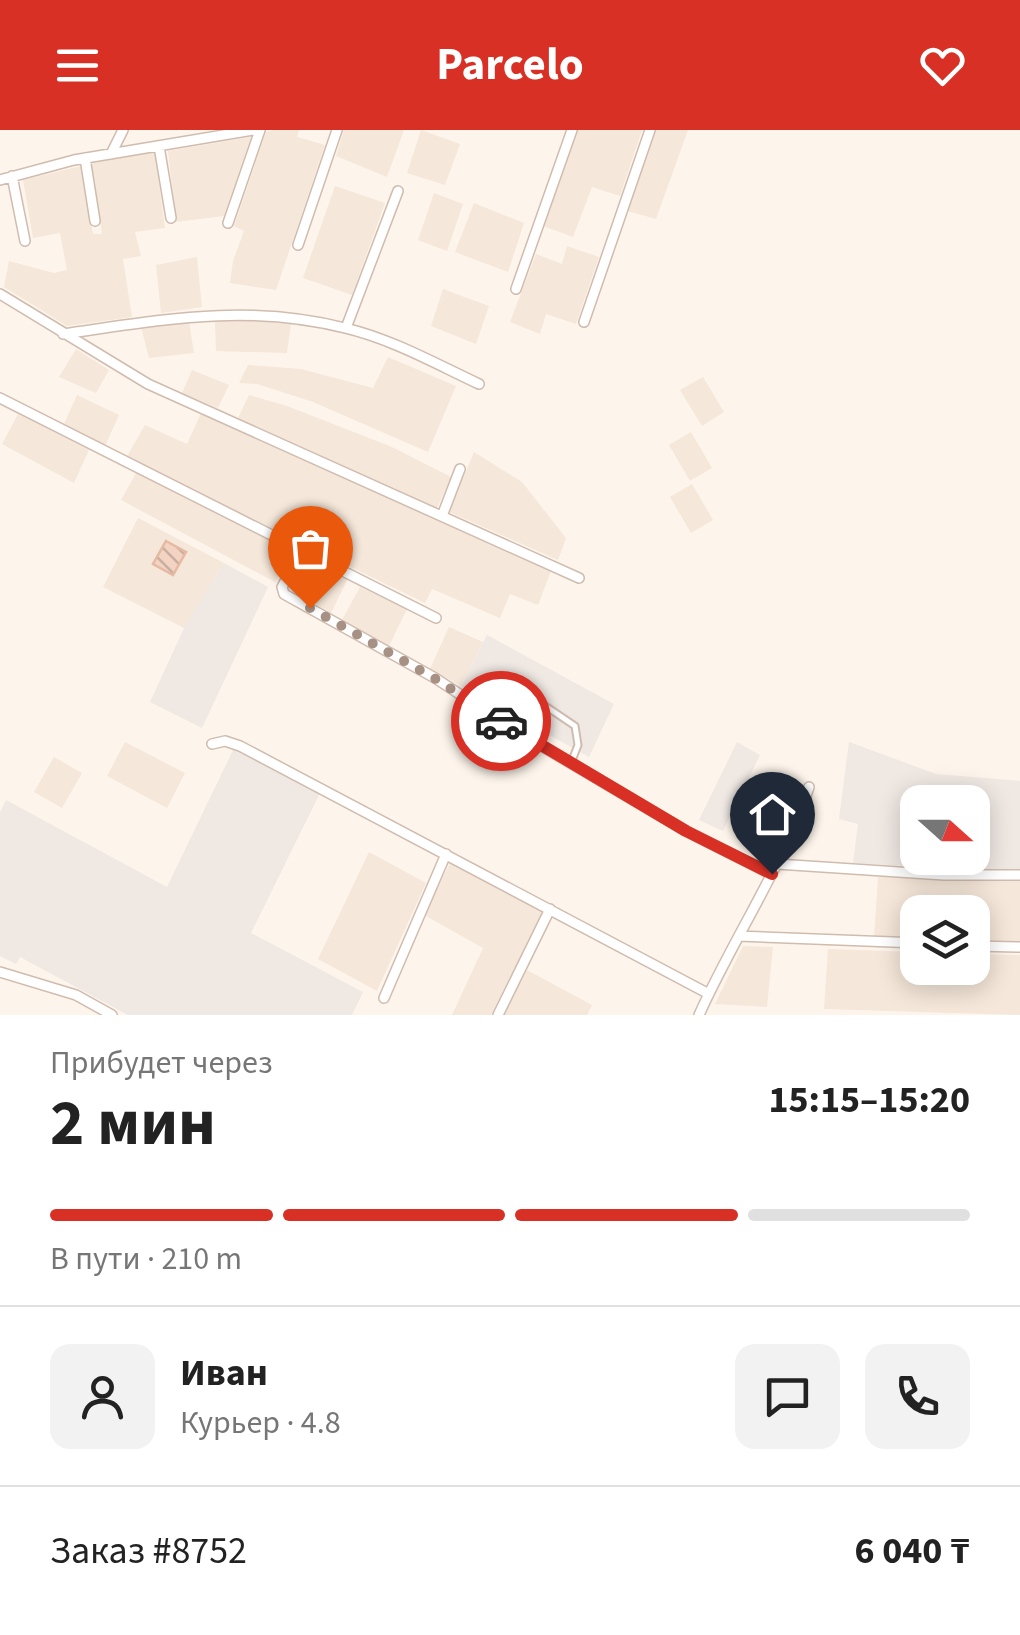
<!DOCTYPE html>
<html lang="ru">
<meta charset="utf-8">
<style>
body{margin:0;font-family:"Source Sans 3",sans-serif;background:#f2f2f2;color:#222;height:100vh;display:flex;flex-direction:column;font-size:38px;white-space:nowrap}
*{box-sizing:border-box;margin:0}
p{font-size:32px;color:#767676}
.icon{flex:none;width:55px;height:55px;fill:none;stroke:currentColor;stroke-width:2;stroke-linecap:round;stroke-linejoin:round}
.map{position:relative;height:885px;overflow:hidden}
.side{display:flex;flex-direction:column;background:#fff;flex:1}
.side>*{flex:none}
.needle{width:65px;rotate:111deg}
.tools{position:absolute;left:900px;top:655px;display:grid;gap:20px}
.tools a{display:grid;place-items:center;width:90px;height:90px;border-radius:20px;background:#fff;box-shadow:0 5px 25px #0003;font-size:50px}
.pin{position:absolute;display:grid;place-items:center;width:85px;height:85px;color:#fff;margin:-102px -42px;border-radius:50% 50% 50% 0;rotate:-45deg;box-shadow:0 0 10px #0007}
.pin .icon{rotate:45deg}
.courier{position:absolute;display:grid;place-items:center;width:100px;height:100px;margin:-50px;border:8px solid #d93025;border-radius:50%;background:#fff;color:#222;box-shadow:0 2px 12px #0007}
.summary em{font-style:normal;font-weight:700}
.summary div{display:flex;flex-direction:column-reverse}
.summary{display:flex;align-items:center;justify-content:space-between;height:170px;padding:0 50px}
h1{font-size:65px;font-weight:700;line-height:75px}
.bar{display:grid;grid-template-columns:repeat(4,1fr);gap:15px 10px;align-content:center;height:120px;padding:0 50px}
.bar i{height:12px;border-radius:8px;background:#e0e0e0}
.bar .selected{background:#d93025}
.bar p{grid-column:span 4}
.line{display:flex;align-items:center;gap:25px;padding:0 50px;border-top:2px solid #e0e0e0}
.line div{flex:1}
.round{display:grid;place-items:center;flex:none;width:105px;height:105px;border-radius:20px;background:#f2f2f2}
header{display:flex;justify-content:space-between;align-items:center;height:130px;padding:0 50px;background:#d93025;color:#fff;font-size:45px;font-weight:700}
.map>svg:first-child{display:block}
.residential{fill:#f5e7d9}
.industrial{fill:#efe8e3;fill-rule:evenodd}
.building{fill:url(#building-back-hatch);stroke:#e6b9a2;stroke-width:2.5}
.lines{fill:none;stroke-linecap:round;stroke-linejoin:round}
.lane-casing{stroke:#d0bcaf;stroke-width:9}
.street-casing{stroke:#d0bcaf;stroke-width:12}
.lane{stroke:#fff;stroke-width:5}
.street{stroke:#fff;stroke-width:9}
.done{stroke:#a79084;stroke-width:10;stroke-dasharray:0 18}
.route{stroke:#d93025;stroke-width:12}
</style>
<header><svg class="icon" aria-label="menu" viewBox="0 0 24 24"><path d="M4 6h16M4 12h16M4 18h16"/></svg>Parcelo<svg class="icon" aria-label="heart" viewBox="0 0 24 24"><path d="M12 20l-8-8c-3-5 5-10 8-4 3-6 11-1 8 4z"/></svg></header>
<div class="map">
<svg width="1020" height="885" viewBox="0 0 1020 885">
<defs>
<pattern id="building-back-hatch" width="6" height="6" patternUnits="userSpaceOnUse" patternTransform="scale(2.5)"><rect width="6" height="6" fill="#f3d3c2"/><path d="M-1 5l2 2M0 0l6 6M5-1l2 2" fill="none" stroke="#caaea0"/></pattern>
</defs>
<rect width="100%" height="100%" fill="#fdf5eb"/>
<path class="residential" d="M275,0H299L297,7L325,15L276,160L230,153L233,131L244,101L234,96L266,2Z
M344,0H404L387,47L336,26Z
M421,0L460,14L445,55L407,43Z
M578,0H642L620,66L592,57L573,107L543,96Z
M655,0H688L656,89L627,81Z
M251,7L224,86L176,92L168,21Z
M155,22L165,98L135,102L141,126L123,129L132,187L67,196L4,157L9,131L54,143L67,140L60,103L33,108L23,50L81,36L93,104H102L91,33Z
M335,56L385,73L352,165L303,148Z
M434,63L463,74L447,121L418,110Z
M474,73L524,93L508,142L455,122Z
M567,116L599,127L576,194L546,184L540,204L510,192L536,124L562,134Z
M197,127L202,177L161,183L156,135Z
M443,159L489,176L476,214L431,196Z
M246,189L291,194L287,223L216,221L215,191Z
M189,192L194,223L149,228L141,197Z
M76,219L109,240L96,263L59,247Z
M388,227L456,256L428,322L313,272L257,254L239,253L248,235L301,239L373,258Z
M192,240L229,255L218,278L182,263Z
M703,247L724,282L702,296L680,260Z
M77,265L119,285L105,316L64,294Z
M249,265L287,276L392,317L451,347L437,378L238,288Z
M201,283L551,441L538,475L510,464L500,488L432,459L425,473L126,328L145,295L187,314Z
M18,284L89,320L74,353L2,314Z
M691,302L712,338L690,351L669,315Z
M474,322L522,352L566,408L558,430L449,382Z
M136,343L291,422L275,452L121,370Z
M692,354L713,390L691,403L670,367Z
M138,388L224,433L184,498L103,457Z
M304,428L347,450L331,483L288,458Z
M360,457L407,479L389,516L342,490Z
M449,497L483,512L461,556L430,539Z
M125,612L185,643L167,678L107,646Z
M54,627L82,643L62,678L34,662Z
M369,722L426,753L377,861L318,829Z
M450,733L543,782L491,885H452L483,818L424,785Z
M878,747L1020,751V812L973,810L972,782H918L917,808L874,806Z
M743,816L773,817L767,877L715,874Z
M828,819L917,822L918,838H972L973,824L1020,825V885L824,879Z
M527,840L592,875L587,885H504Z"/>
<path class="industrial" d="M224,433L268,457L202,598L150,572L184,498Z
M487,505L614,574L589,627L461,556Z
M737,612L760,625L723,701L699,690Z
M849,612L936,644L1020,651V742L853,733L858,694L839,689ZM918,672H972V728H918Z
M234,618L320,663L251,803L363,862L352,885H128L20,827L16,834L0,826V682L6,670L167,757Z"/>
<path class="building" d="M166,411L186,422L173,445L153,434Z"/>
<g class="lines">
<g class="lane-casing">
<path id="lane" d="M535,569L575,596L578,615L571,633"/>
</g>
<g class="street-casing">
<path id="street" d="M159,16L171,88
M111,24L123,0
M85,28L95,91
M12,46L25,111
M0,50L74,30L253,0
M228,93L260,0
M298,115L337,0
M516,159L572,0
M0,164L148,254L579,448
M584,192L650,0
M346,198L398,61
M63,204C162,190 246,173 345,198C392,209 436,234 479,254
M0,268L436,488
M442,386L460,339
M301,421L282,457L284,464L435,548L516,601L686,701L771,744
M212,614L225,611L240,616L709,864
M777,734L944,745H1020
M739,806L918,813
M972,816L1020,817
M0,842L76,865L112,885
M384,868L446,724
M498,885L550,779
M699,885C734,807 782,738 809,657"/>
</g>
<use href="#lane" class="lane"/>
<use href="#street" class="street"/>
</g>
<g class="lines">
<path class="done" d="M310,478L434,548L501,591"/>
<path class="route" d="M501,591L686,701L772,744"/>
</g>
</svg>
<div class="tools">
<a><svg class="needle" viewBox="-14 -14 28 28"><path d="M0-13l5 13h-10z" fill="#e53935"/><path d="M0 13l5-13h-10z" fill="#767676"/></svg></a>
<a><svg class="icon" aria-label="layers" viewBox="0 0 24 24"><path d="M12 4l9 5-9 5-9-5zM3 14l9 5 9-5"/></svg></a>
</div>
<div class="pin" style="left:310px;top:478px;background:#ea580c"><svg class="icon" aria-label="bag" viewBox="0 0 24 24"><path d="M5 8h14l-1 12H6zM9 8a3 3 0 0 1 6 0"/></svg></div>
<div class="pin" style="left:772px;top:744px;background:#1f2937"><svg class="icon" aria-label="home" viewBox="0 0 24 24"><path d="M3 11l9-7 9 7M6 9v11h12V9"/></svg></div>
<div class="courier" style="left:501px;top:591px"><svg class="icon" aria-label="car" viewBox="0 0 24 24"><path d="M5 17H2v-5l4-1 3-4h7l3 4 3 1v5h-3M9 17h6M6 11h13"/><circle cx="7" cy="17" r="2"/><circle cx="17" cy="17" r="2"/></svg></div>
</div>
<section class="side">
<div class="summary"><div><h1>2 мин</h1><p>Прибудет через</p></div><em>15:15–15:20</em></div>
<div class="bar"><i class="selected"></i><i class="selected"></i><i class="selected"></i><i></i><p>В пути · 210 m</p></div>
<div class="line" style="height:180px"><a class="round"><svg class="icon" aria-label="person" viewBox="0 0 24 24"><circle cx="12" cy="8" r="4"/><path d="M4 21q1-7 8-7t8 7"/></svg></a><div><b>Иван</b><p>Курьер · 4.8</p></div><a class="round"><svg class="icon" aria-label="chat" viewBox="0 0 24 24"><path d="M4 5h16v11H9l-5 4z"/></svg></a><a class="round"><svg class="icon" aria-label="phone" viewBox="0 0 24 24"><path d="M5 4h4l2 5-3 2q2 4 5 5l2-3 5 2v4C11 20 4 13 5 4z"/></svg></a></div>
<div class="line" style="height:130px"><div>Заказ #8752</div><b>6 040 ₸</b></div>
</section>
